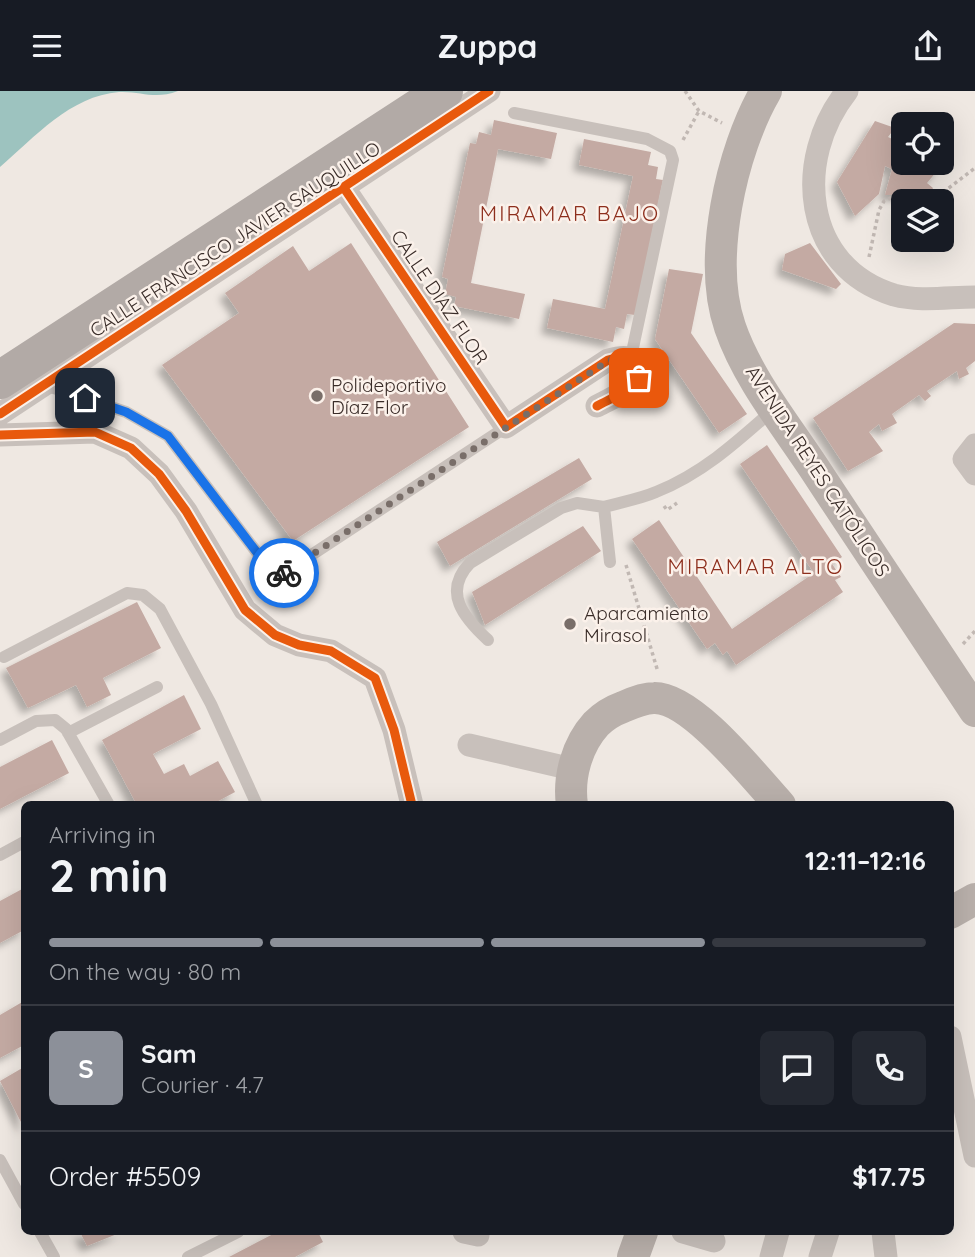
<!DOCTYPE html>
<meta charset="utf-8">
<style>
body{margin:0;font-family:Quicksand,sans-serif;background:#242831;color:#f1f3f6;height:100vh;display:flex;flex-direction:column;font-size:26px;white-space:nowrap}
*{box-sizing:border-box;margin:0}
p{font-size:23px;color:#9ea1a6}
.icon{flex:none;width:38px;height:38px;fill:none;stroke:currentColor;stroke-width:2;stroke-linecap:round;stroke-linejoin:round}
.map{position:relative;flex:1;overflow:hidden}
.drawer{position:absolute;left:21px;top:710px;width:933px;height:434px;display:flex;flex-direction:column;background:#171b24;border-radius:10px;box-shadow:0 7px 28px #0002}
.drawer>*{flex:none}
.buttons{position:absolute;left:891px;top:21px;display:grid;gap:14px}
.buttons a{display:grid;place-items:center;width:63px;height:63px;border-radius:10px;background:#171b24;box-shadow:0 7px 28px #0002;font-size:35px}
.pin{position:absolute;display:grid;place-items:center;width:60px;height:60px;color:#fff;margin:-30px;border-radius:14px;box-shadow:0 4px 10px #0006}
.courier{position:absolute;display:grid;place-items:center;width:70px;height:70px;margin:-35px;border:5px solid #1a73e8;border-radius:50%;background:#fff;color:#222;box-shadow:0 2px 9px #0007}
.overview em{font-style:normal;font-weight:800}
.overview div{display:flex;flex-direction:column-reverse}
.overview{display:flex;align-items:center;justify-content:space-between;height:119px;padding:0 28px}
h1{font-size:46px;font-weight:800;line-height:52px}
.bar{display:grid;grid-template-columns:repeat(4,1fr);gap:10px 7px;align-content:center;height:84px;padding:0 28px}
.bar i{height:9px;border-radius:5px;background:#363941}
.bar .current{background:#8c9099}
.bar p{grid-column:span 4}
.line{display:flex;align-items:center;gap:18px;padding:0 28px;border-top:2px solid #363941}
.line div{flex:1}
.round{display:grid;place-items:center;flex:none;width:74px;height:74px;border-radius:10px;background:#242831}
header{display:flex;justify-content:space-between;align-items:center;height:91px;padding:0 28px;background:#171b24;font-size:32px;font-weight:800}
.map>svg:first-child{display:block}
.water{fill:#9dc3bf}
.building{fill:#c4aaa3;filter:url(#shadow)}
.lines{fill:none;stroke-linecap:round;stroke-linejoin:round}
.path{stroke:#c1b8b3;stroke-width:3.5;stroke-dasharray:3.5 3.5;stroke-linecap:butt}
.service{stroke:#c8c0bb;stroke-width:12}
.minor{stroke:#c8c0bb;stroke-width:23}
.secondary{stroke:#b9b0ab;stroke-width:32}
.trunk{stroke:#b2aaa6;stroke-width:38}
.cycleway-casing{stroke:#fbf1ea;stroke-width:13}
.cycleway{stroke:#e8590c;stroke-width:9}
.done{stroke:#796e69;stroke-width:7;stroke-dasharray:0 12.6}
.route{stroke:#1a73e8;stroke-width:9}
.poi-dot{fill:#796e69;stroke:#fbf1ea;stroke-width:2.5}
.labels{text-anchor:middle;stroke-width:5;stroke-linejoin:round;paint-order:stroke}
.street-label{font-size:19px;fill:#392c28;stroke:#fbf1ea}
.poi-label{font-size:19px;fill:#392c28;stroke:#fbf1ea;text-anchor:start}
.neighbourhood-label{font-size:21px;letter-spacing:2px;fill:#8d2e1c;stroke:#fbf1ea}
</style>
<header><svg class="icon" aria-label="menu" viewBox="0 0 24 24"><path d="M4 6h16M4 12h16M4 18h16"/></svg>Zuppa<svg class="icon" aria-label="share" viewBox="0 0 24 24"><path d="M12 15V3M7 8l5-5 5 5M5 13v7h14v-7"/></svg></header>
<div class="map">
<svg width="975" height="1166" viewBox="0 0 975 1166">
<defs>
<filter id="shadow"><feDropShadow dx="-6" dy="6" stdDeviation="3.5" flood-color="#0004"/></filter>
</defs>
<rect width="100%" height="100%" fill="#efe8e2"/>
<path class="water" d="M0,0H178C154,9 142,0 119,1C70,5 35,46 0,76Z"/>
<path class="building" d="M494,29L557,42L551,68L498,58L471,192L525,203L519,228L454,215L456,206L445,203L448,188L442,186L470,52L476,53L479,41L491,44Z
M875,30L895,37L888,46L903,53V72L942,74L927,92L933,97L930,103L885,104L892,78L885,75L879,103L855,125L837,91Z
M584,48L651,61L648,74L658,76L656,88L663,89L635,224L627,223L624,238L616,236L613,251L547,237L553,208L605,218L633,85L579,74Z
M351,152L469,336L293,450L162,274L239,222L225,202L293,155L309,180Z
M810,152L841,193L836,198L782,179L785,163Z
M669,178L703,183L691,242L747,323L719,342L655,248Z
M954,232L975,233V270L966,277L969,283L959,288L957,280L927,300L931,305L925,310L919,304L892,323L897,332L882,340L879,333L869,341L883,360L848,380L813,327Z
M767,354L842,466L832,473L841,486L835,489L843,501L736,574L727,560L723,564L715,552L707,558L632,448L659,429L732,538L814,482L740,373Z
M579,367L592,388L450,475L437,451Z
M583,435L601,460L485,534L472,501Z
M137,511L161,557L103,587L111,604L87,616L76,594L28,617L6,577Z
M184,604L201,638L153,663L164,683L184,673L190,685L218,670L235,701L211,714H137L102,649Z
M52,649L69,682L0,718V676Z
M24,797V839L0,852V810Z
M24,910V954L0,967V924Z
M24,976V1037L0,990Z
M80,1141H122L87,1155Z
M277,1141H318L323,1151L295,1166H229Z"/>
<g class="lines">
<path class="path" d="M685,0L699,20L722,32
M683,49L699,20
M869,166L879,119L884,110L893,106L941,103L975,77
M664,415L667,419L677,412
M626,474L658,581
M963,553L975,540"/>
<path class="service" d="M514,22L647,48L670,60L673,69L631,266
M45,294L126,321L168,345L271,480L281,484L506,336
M604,416C621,411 640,408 656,401C702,383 738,350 774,318
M488,549C464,527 442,501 470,472L561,417L577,412L604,416L610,471
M4,566L127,502L143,504L160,518L211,613L257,714
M68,642L157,596
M0,649L36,630L55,629L66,638L109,714
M0,764L24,751
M0,1069L24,1113
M40,1141L54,1166
M188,1166L238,1141"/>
<path class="minor" d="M847,0C793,68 802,176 894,204C920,211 949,206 975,206
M344,97L506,336L608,269C623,265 631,264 640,277C638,298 615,305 597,315
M0,323L489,0
M0,344L95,341L131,357L159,383L186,420L245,519L275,544L299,554L331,560L375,587L394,639L412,714
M975,354L964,368L975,383
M469,654L572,678
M950,946L975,1065
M464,1141L478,1144
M683,1141L714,1150
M883,1141L886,1166
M771,1166L778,1141
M820,1166L828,1141"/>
<path class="secondary" d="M766,0C731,60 707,169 730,236C747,286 785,333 814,377C867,458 921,538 975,620
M572,714C568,686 577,654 596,633C604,625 612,620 623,616C632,612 644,607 654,607C692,606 755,687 780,714
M950,822L975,808
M633,1166L642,1141"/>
<path class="trunk" d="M0,289L444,0"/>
<g class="cycleway-casing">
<path id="cycleway" d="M344,97L506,336L608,269C623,265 631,264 640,277C638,298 615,305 597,315
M0,323L489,0
M0,344L95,341L131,357L159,383L186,420L245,519L275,544L299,554L331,560L375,587L394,639L412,714"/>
</g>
<use href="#cycleway" class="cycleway"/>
</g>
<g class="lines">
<path class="done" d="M284,482L608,270C623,265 631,264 640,277L639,287"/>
<path class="route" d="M85,307L126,321L168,345L271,480L284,482"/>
</g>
<g class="poi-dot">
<circle cx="317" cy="305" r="7"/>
<circle cx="570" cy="533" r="7"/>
</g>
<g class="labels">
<g class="street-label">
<text transform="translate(235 148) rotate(-33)" y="7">CALLE FRANCISCO JAVIER SAUQUILLO</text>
<text transform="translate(440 206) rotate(56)" y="7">CALLE DIAZ FLOR</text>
<text transform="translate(818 380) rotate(57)" y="7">AVENIDA REYES CATÓLICOS</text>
</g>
<g class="poi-label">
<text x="331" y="301">Polideportivo<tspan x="331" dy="22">Díaz Flor</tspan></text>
<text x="584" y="529">Aparcamiento<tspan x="584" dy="22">Mirasol</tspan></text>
</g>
<g class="neighbourhood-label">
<text x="570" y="130">MIRAMAR BAJO</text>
<text x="756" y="483">MIRAMAR ALTO</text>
</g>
</g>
</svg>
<div class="buttons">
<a><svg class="icon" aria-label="locate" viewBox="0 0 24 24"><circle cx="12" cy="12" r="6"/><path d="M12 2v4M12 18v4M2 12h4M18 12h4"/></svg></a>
<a><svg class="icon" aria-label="layers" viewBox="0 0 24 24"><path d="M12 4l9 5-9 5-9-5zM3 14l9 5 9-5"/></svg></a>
</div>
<div class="pin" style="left:639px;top:287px;background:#ea580c"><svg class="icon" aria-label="bag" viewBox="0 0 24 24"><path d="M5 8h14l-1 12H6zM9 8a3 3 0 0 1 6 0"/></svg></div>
<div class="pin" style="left:85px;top:307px;background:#1f2937"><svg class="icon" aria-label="home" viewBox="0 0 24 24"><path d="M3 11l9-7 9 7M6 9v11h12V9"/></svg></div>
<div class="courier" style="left:284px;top:482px"><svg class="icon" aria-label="bike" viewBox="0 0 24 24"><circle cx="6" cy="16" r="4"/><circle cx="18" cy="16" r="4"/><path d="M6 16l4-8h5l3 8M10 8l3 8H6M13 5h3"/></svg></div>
<section class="drawer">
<div class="overview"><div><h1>2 min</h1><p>Arriving in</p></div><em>12:11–12:16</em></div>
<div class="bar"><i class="current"></i><i class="current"></i><i class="current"></i><i></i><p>On the way · 80 m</p></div>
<div class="line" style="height:126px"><b class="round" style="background:#8c9099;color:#fff">S</b><div><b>Sam</b><p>Courier · 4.7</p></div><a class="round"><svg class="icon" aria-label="chat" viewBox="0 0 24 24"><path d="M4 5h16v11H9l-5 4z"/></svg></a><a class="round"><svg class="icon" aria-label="phone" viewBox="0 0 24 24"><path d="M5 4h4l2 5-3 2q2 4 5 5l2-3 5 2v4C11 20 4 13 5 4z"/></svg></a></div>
<div class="line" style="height:91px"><div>Order #5509</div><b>$17.75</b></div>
</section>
</div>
